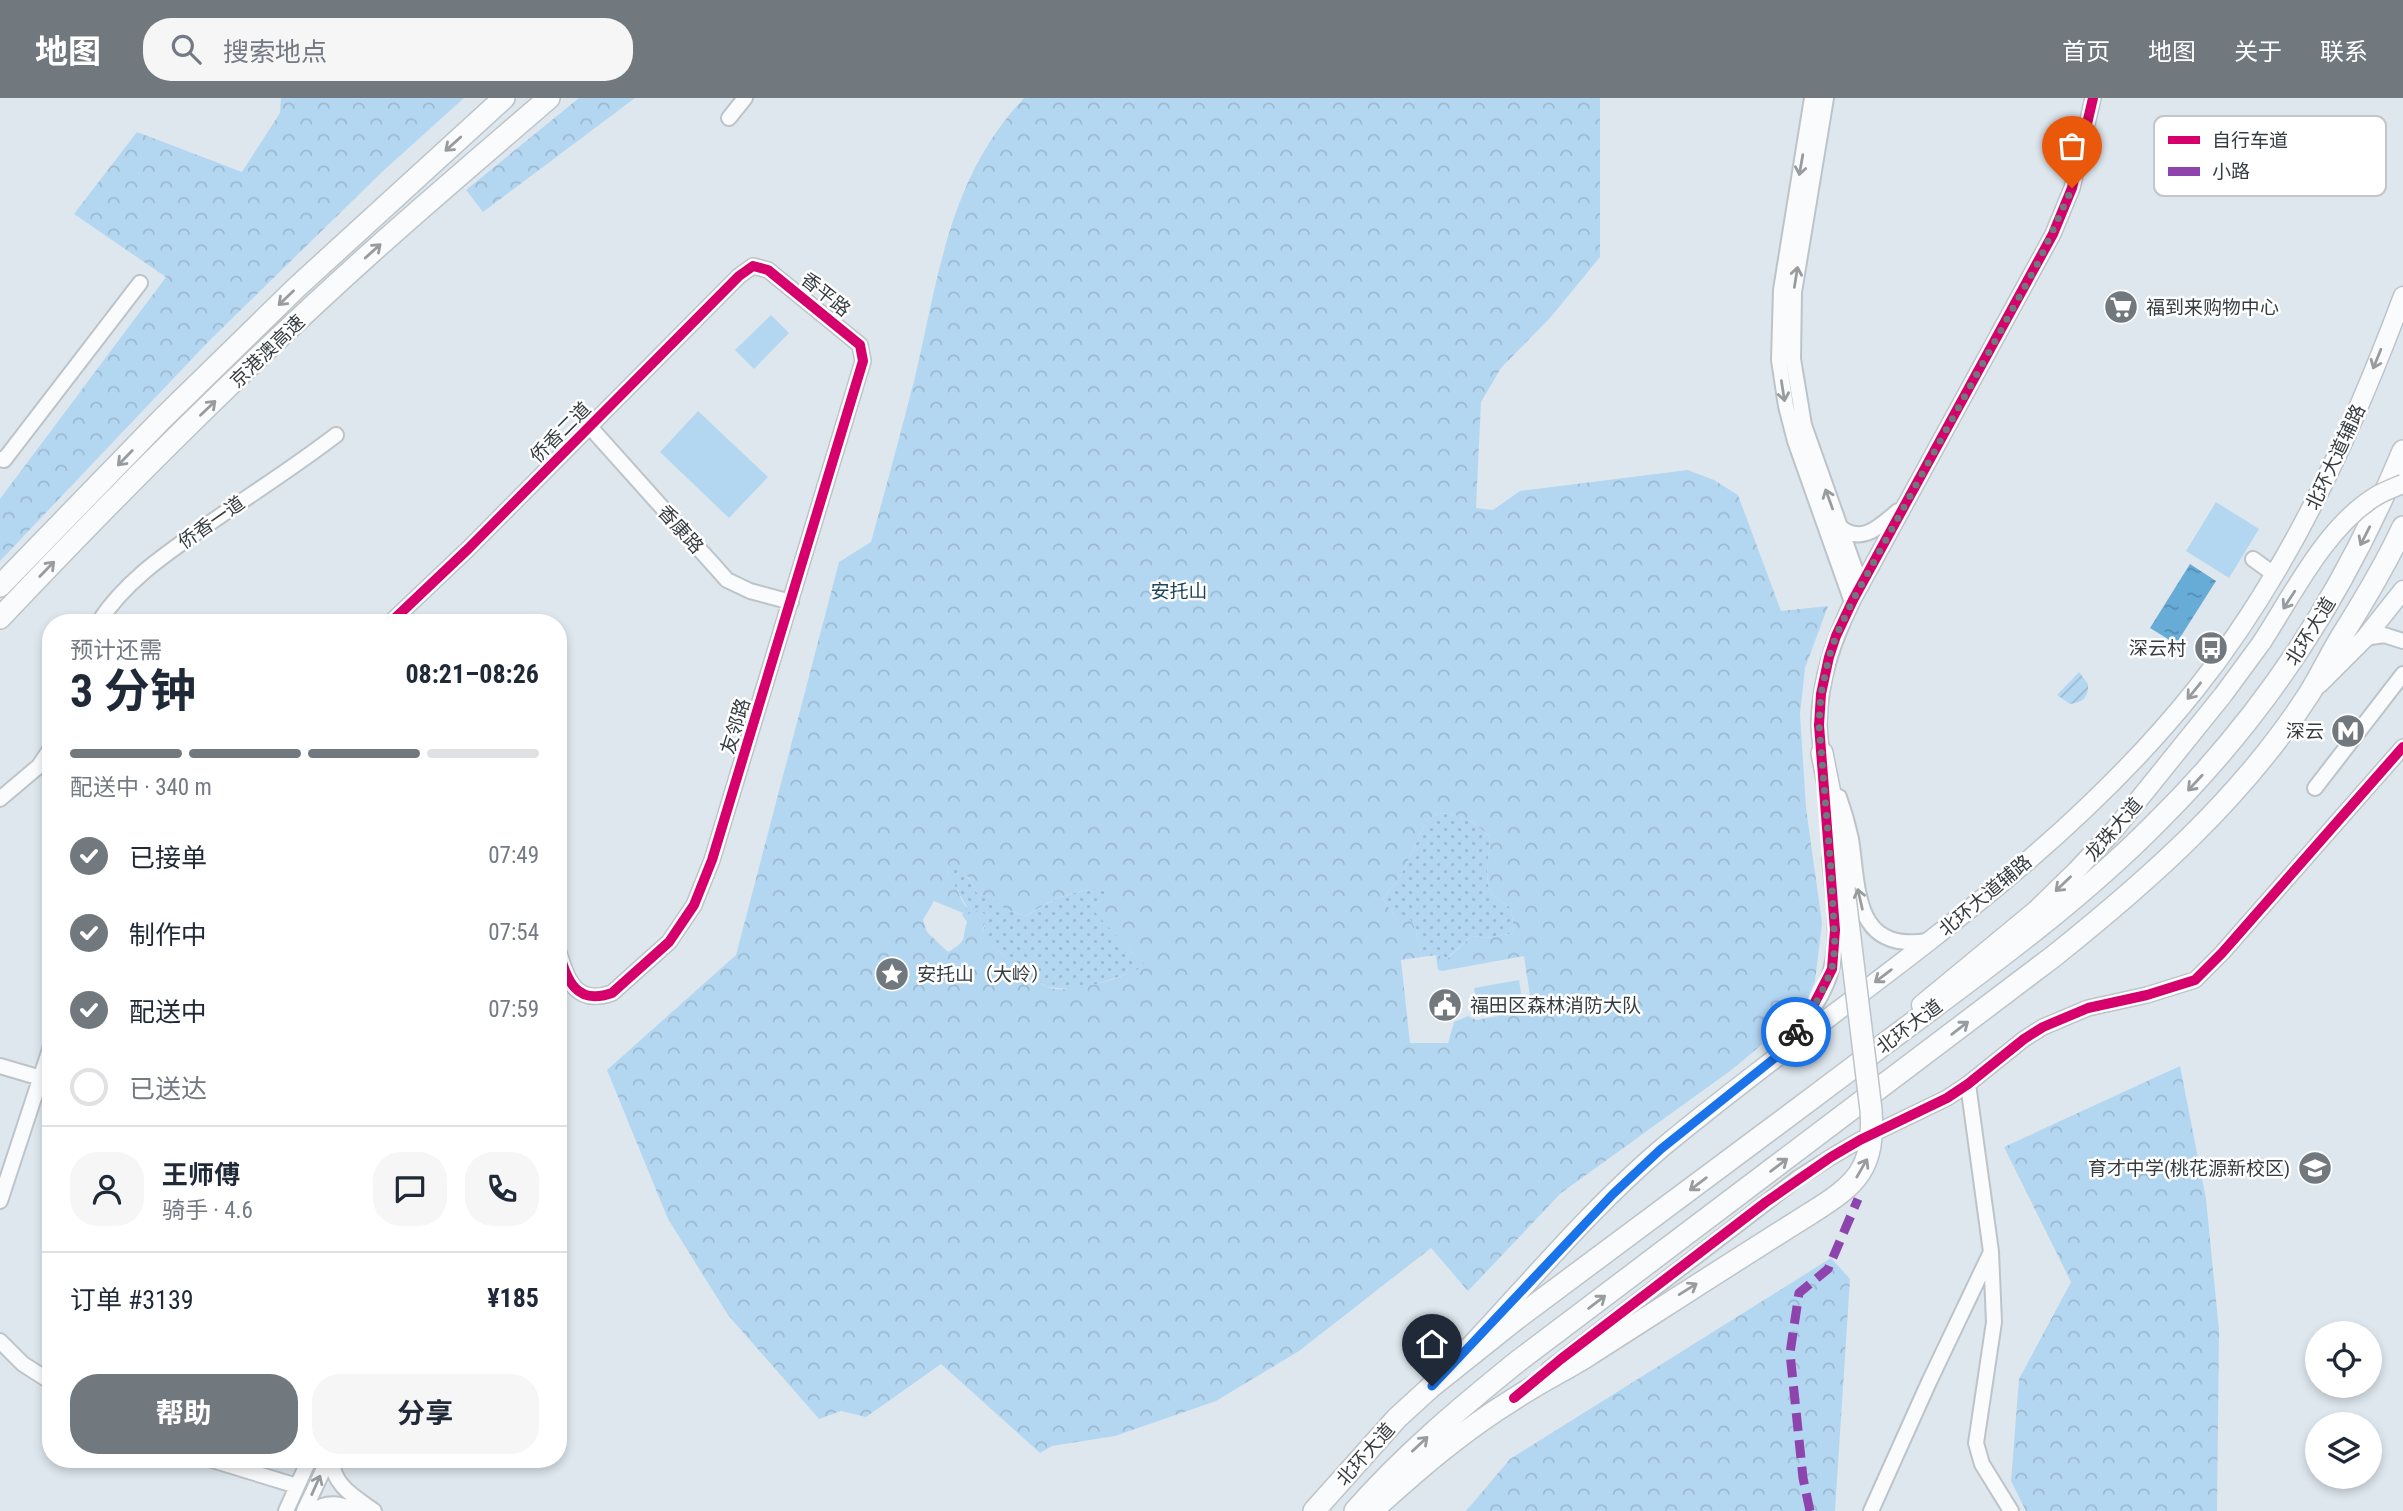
<!DOCTYPE html>
<html lang="zh">
<meta charset="utf-8">
<style>
body{margin:0;font-family:"Roboto Condensed","Noto Sans SC",sans-serif;background:#f6f6f7;color:#1f2937;height:100vh;display:flex;flex-direction:column;font-size:26px;white-space:nowrap}
*{box-sizing:border-box;margin:0}
p{font-size:23px;color:#747a83}
.icon{flex:none;width:38px;height:38px;fill:none;stroke:currentColor;stroke-width:2;stroke-linecap:round;stroke-linejoin:round}
.map{position:relative;flex:1;overflow:hidden}
.details{position:absolute;left:42px;top:516px;width:525px;height:854px;display:flex;flex-direction:column;background:#fff;border-radius:28px;box-shadow:0 4px 10px #0003}
.details>*{flex:none}
.controls{position:absolute;left:2305px;top:1223px;display:grid;gap:14px}
.controls a{display:grid;place-items:center;width:77px;height:77px;border-radius:50%;background:#fff;box-shadow:0 4px 10px #0003;font-size:35px}
.pin{position:absolute;display:grid;place-items:center;width:60px;height:60px;color:#fff;margin:-72px -30px;border-radius:50% 50% 50% 0;rotate:-45deg;box-shadow:0 0 7px #0007}
.pin .icon{rotate:45deg}
.courier{position:absolute;display:grid;place-items:center;width:70px;height:70px;margin:-35px;border:5px solid #1a73e8;border-radius:50%;background:#fff;color:#222;box-shadow:0 2px 9px #0007}
.headline em{font-style:normal;font-weight:700}
.headline div{display:flex;flex-direction:column-reverse}
.headline{display:flex;align-items:center;justify-content:space-between;height:119px;padding:0 28px}
h1{font-size:46px;font-weight:700;line-height:52px}
.bar{display:grid;grid-template-columns:repeat(4,1fr);gap:10px 7px;align-content:center;height:84px;padding:0 28px}
.bar i{height:9px;border-radius:5px;background:#e0e1e3}
.bar .selected{background:#71787e}
.bar p{grid-column:span 4}
.line{display:flex;align-items:center;gap:18px;padding:0 28px;border-top:2px solid #e0e1e3}
.line div{flex:1}
.round{display:grid;place-items:center;flex:none;width:74px;height:74px;border-radius:28px;background:#f6f6f7}
ol{padding:0 28px;list-style:none}
li{display:flex;align-items:center;gap:21px;height:77px}
li p{margin-inline-start:auto}
li .icon{padding:7px;border-radius:50%;background:#71787e;color:#fff;stroke-width:4}
li:last-child{color:#747a83}
li i{width:38px;height:38px;border:4px solid #e0e1e3;border-radius:50%}
.cta{display:flex;gap:14px;margin-top:auto;padding:14px 28px}
.cta a{flex:1;height:80px;border-radius:28px;background:#71787e;color:#fff;font-size:28px;font-weight:700;line-height:80px;text-align:center}
.cta a+a{background:#f6f6f7;color:#1f2937}
header{display:flex;align-items:center;gap:42px;box-sizing:border-box;height:98px;padding:0 35px;background:#71787e;color:#fff}
header strong{font-size:33px}
nav{display:flex;gap:38px;margin-inline-start:auto;font-size:24px}
.search{width:490px;height:63px;background:#f6f6f7;display:flex;align-items:center;gap:18px;box-sizing:border-box;padding:0 24px;border-radius:28px;color:#747a83;font-size:26px}
.map>svg:first-child{display:block}
.grass{fill:url(#grass-dots)}
.forest{fill:url(#forest-crowns);fill-rule:evenodd}
.garden{fill:url(#garden-furrows)}
.pitch{fill:#b4d7f1}
.water{fill:url(#water-ripples)}
.lines{fill:none;stroke-linecap:round;stroke-linejoin:round}
.minor-casing{stroke:#bdc4c9;stroke-width:18}
.major-casing{stroke:#bdc4c9;stroke-width:21}
.highway-casing{stroke:#bdc4c9;stroke-width:24}
.minor{stroke:#fafbfc;stroke-width:14}
.major{stroke:#fafbfc;stroke-width:18}
.highway{stroke:#fafbfc;stroke-width:21}
.major-bridge-casing{stroke:#bdc4c9;stroke-width:21;stroke-linecap:butt}
.highway-bridge-casing{stroke:#bdc4c9;stroke-width:24;stroke-linecap:butt}
.major-bridge{stroke:#fafbfc;stroke-width:18}
.highway-bridge{stroke:#fafbfc;stroke-width:21}
.quiet{stroke:#8e44ad;stroke-width:9;stroke-dasharray:18 9;stroke-linecap:butt}
.cycleway-casing{stroke:#fff;stroke-width:15}
.cycleway{stroke:#d6006c;stroke-width:10}
.oneway{stroke:#989c9f}
.done{stroke:#71787e;stroke-width:7;stroke-dasharray:0 12.6}
.route{stroke:#1a73e8;stroke-width:9}
.labels{text-anchor:middle;stroke-width:5;stroke-linejoin:round;paint-order:stroke}
.street-label{font-size:19px;fill:#363d42;stroke:#fff}
.poi-label{font-size:19px;fill:#363d42;stroke:#fff;text-anchor:start}
.park-label{font-size:19px;fill:#1d435c;stroke:#fff}
.key{fill:#fff;stroke:#c3c5c6;stroke-width:2}
.key-label{font-size:19px;fill:#363d42}
</style>
<header>
<strong>地图</strong>
<div class="search"><svg class="icon" aria-label="search" viewBox="0 0 24 24"><circle cx="10" cy="10" r="6"/><path d="M15 15l6 6"/></svg>搜索地点</div>
<nav><a>首页</a><a>地图</a><a>关于</a><a>联系</a></nav>
</header>
<div class="map">
<svg width="2403" height="1413" viewBox="0 0 2403 1413">
<defs>
<pattern id="grass-dots" width="8" height="8" patternUnits="userSpaceOnUse" patternTransform="scale(1.75)"><rect width="8" height="8" fill="#b4d7f1"/><path d="M2 2h.1M6 6h.1" fill="none" stroke="#9bb9d0" stroke-width="1.8" stroke-linecap="round"/></pattern>
<pattern id="forest-crowns" width="20" height="18" patternUnits="userSpaceOnUse" patternTransform="scale(1.75)"><rect width="20" height="18" fill="#b4d7f1"/><path d="M2 6a3 3 0 1 1 6 0M12 15a3 3 0 1 1 6 0" fill="none" stroke="#9bb9d0"/></pattern>
<pattern id="garden-furrows" width="10" height="10" patternUnits="userSpaceOnUse" patternTransform="scale(1.75)"><rect width="10" height="10" fill="#b4d7f1"/><path d="M-1 1l2-2M0 10L10 0M9 11l2-2" fill="none" stroke="#9bb9d0"/></pattern>
<pattern id="water-ripples" width="26" height="14" patternUnits="userSpaceOnUse" patternTransform="scale(1.75)"><rect width="26" height="14" fill="#67acd7"/><path d="M2 4q2-2 4 0t4 0M15 11q2-2 4 0t4 0" fill="none" stroke="#568db0"/></pattern>
</defs>
<rect width="100%" height="100%" fill="#dee7ee"/>
<path class="grass" d="M1439,715C1460,715 1475,724 1490,739C1490,754 1483,784 1492,796C1497,801 1505,806 1511,810L1514,835L1487,840L1472,838L1447,860L1436,857L1422,859L1416,832L1395,819L1383,801L1401,777L1427,722Z
M950,764C962,771 971,782 977,795L996,801L1005,811L1026,818C1050,803 1077,788 1106,793L1102,802L1091,809L1133,856L1147,867L1136,873L1079,892L1047,889L1006,864L1004,857L979,839L985,828L970,815L965,821L962,817L967,809L947,775Z"/>
<path class="forest" d="M281,0H464L382,74L209,243L0,463V401L166,179L74,116L137,34L242,74L280,15Z
M579,0H635L483,114L466,92Z
M1024,0H1600V159L1550,220L1501,270L1481,304L1476,410L1493,412L1520,393L1688,372L1714,382L1738,397L1781,513L1828,508L1805,570L1800,616L1806,710L1822,825L1815,883L1806,905L1795,919L1730,973L1561,1095L1468,1193L1431,1150L1299,1253L1216,1303L1115,1338L1052,1348L1040,1355L941,1266L866,1319L841,1313L819,1321L728,1217L668,1121L607,972L736,857L839,464L871,444C886,389 901,334 915,279C939,177 949,80 1024,0ZM1439,715C1460,715 1475,724 1490,739C1490,754 1483,783 1492,796C1497,801 1505,806 1511,810L1514,835L1487,840L1472,838L1448,860L1436,857L1438,872L1442,873L1524,858L1532,912L1476,922L1468,918L1454,924L1448,945H1410L1401,862L1422,859L1416,832L1410,821L1395,819L1383,801L1401,777L1427,722ZM950,764L968,779L977,795L995,801L1005,811L1026,818C1049,803 1077,788 1105,793L1102,802L1090,809L1133,856L1146,867C1126,879 1067,899 1045,888C1032,881 1019,872 1007,864L1004,857L980,839L987,818L980,812L970,815L965,821L967,824C961,843 968,842 948,854L927,834L923,822L934,803L963,815L967,810C958,798 957,787 947,775Z
M2180,968L2206,1101L2219,1232L2217,1413H2026L2011,1383L2019,1281L2071,1184L2004,1049Z
M1831,1160L1850,1181L1835,1413H1466L1510,1361Z"/>
<path class="garden" d="M2079,574L2088,586C2089,598 2083,605 2070,606L2057,597Z"/>
<path class="pitch" d="M771,217L789,235L754,271L735,252Z
M698,313L768,379L729,420L660,354Z
M2216,404L2259,431L2229,480L2186,453Z
M1519,882L1523,908L1478,915L1474,890Z"/>
<path class="water" d="M2190,466L2216,483L2176,546L2150,530Z"/>
<g class="lines">
<g class="minor-casing">
<path id="minor" d="M1812,0L1781,192L1779,262L1786,308L1795,343L1852,504
M1826,0L1794,194L1793,261L1804,327L1861,488
M729,20L745,0
M590,329L727,482L750,493L791,504
M0,361L4,362L140,185
M1839,428C1861,448 1880,428 1898,413
M2253,461L2275,477
M98,525C124,485 161,459 200,432C245,400 292,371 336,337
M390,525L468,451L739,178L753,168L768,172L860,247L863,263L712,762L694,807L669,844L612,895C575,908 567,881 558,852
M2365,540L2384,537L2403,543
M1823,663C1821,650 1819,637 1819,624C1820,580 1834,541 1853,502L2053,136L2072,90L2093,0
M2315,690L2403,576
M1839,699C1844,713 1848,727 1851,741C1859,794 1854,854 1928,843
M0,701L39,668L51,650
M1786,947C1804,924 1826,897 1832,868C1840,834 1833,795 1830,760
M0,968L51,983
M1968,986L1991,1154L1994,1224L1976,1345L1982,1366L2011,1413
M0,1103L51,948
M0,1243L23,1266L51,1284
M1548,1272L1798,1080L1831,1059L1860,1042L1947,1000L1968,986L2024,941L2043,929L2088,910L2147,897L2195,882L2222,855L2403,649
M212,1362L297,1388
M332,1362C333,1388 355,1399 374,1413
M286,1413L309,1362
M304,1413L328,1362
M313,1413C328,1402 341,1406 358,1413
M1871,1413L1929,1284L1990,1156"/>
</g>
<g class="major-casing">
<path id="major" d="M2319,586L2365,540L2403,492
M1921,907L2036,812L2076,773L2115,731L2223,597L2262,544
M1468,1250C1532,1182 1592,1109 1663,1049C1843,899 2049,776 2196,591C2289,474 2351,337 2403,198"/>
</g>
<g class="highway-casing">
<path id="highway" d="M0,488L162,321L297,189L504,0
M0,520C120,393 244,269 373,153C431,101 490,51 549,0
M1822,655L1836,726L1844,791
M1314,1413L1397,1320L1432,1288L1516,1221C1634,1133 1753,1045 1871,956C1968,883 2070,812 2156,725C2267,615 2343,497 2403,353
M1355,1413C1404,1357 1460,1310 1517,1264L2054,858C2149,782 2242,700 2309,596C2321,577 2331,555 2343,536C2365,501 2386,466 2403,429
M1372,1413C1417,1372 1462,1333 1514,1301C1538,1285 1563,1273 1587,1258C1662,1210 1736,1162 1811,1115"/>
</g>
<use href="#minor" class="minor"/>
<use href="#major" class="major"/>
<use href="#highway" class="highway"/>
<g class="major-bridge-casing">
<path id="major-bridge" d="M2262,544C2293,496 2325,431 2373,400C2382,394 2393,390 2403,386"/>
</g>
<g class="highway-bridge-casing">
<path id="highway-bridge" d="M1811,1115C1858,1086 1875,1069 1871,1012L1844,791"/>
</g>
<use href="#major-bridge" class="major-bridge"/>
<use href="#highway-bridge" class="highway-bridge"/>
<path class="quiet" d="M1810,1413L1803,1380L1790,1255L1799,1195L1828,1171L1858,1101"/>
<g class="cycleway-casing">
<path id="cycleway" d="M390,525L468,451L739,178L753,168L768,172L860,247L863,263L712,762L694,807L669,844L612,895C575,908 567,881 558,852
M1776,959L1810,914L1832,871L1835,832L1819,627L1821,596L1829,559L1836,538L1853,502L2053,136L2072,90L2093,0
M1514,1300L1561,1261L1766,1104L1831,1059L1860,1042L1947,1000L1968,986L2024,941L2043,929L2088,910L2147,897L2195,882L2222,855L2403,649"/>
</g>
<use href="#cycleway" class="cycleway"/>
</g>
<defs><path id="oneway-shaft" d="M-6 0H5M1.5-3L5.5 0L1.5 3" fill="none" stroke-width="1.6" stroke-linecap="round" stroke-linejoin="round" transform="scale(1.75)"/></defs>
<g class="oneway">
<use href="#oneway-shaft" transform="translate(453 46) rotate(138)"/>
<use href="#oneway-shaft" transform="translate(1801 67) rotate(100)"/>
<use href="#oneway-shaft" transform="translate(373 153) rotate(-42)"/>
<use href="#oneway-shaft" transform="translate(1796 179) rotate(-81)"/>
<use href="#oneway-shaft" transform="translate(286 200) rotate(136)"/>
<use href="#oneway-shaft" transform="translate(2377 261) rotate(112)"/>
<use href="#oneway-shaft" transform="translate(1783 293) rotate(81)"/>
<use href="#oneway-shaft" transform="translate(208 310) rotate(-44)"/>
<use href="#oneway-shaft" transform="translate(125 360) rotate(134)"/>
<use href="#oneway-shaft" transform="translate(1829 401) rotate(-110)"/>
<use href="#oneway-shaft" transform="translate(2365 438) rotate(117)"/>
<use href="#oneway-shaft" transform="translate(47 471) rotate(-46)"/>
<use href="#oneway-shaft" transform="translate(2289 502) rotate(123)"/>
<use href="#oneway-shaft" transform="translate(2194 593) rotate(129)"/>
<use href="#oneway-shaft" transform="translate(2195 685) rotate(133)"/>
<use href="#oneway-shaft" transform="translate(2063 786) rotate(136)"/>
<use href="#oneway-shaft" transform="translate(1860 801) rotate(-103)"/>
<use href="#oneway-shaft" transform="translate(1883 878) rotate(143)"/>
<use href="#oneway-shaft" transform="translate(1960 930) rotate(-38)"/>
<use href="#oneway-shaft" transform="translate(1779 1067) rotate(-37)"/>
<use href="#oneway-shaft" transform="translate(1862 1070) rotate(-60)"/>
<use href="#oneway-shaft" transform="translate(1698 1086) rotate(143)"/>
<use href="#oneway-shaft" transform="translate(1688 1191) rotate(-32)"/>
<use href="#oneway-shaft" transform="translate(1597 1204) rotate(-37)"/>
<use href="#oneway-shaft" transform="translate(1420 1346) rotate(-43)"/>
<use href="#oneway-shaft" transform="translate(316 1387) rotate(-66)"/>
</g>
<g class="lines">
<path class="done" d="M1796,934L1811,914L1823,891L1832,871L1835,849L1831,772L1819,626L1821,596L1829,559L1836,538L1853,502L2040,161L2072,90"/>
<path class="route" d="M1432,1288L1613,1096L1661,1051L1776,959L1796,934"/>
</g>
<defs>
<g id="supermarket-disc" transform="scale(1.75)"><circle r="9.5" fill="#71787e" stroke="#fff"/><path d="M-6-5.5h2.5l.6 2H6L4.5 2H-2.5L-4.4-4H-6ZM-1.5 3.2a1.3 1.3 0 1 0 .1 0ZM3 3.2a1.3 1.3 0 1 0 .1 0Z" fill="#fff"/></g>
<g id="bus-disc" transform="scale(1.75)"><circle r="9.5" fill="#71787e" stroke="#fff"/><path d="M-5-6H5V4H4V6H2V4H-2V6H-4V4H-5ZM-3.5-4V0h7V-4ZM-3.5 1.2v1.5H-2V1.2ZM2 1.2v1.5H3.5V1.2Z" fill="#fff"/></g>
<g id="metro-disc" transform="scale(1.75)"><circle r="9.5" fill="#71787e" stroke="#fff"/><path d="M-5.5 5V-5H-3L0 0L3-5H5.5V5H3V-.5L0 4L-3-.5V5Z" fill="#fff"/></g>
<g id="sight-disc" transform="scale(1.75)"><circle r="9.5" fill="#71787e" stroke="#fff"/><path d="M0-6L1.8-2.2L6-1.7L2.9 1.2L3.7 5.4L0 3.3L-3.7 5.4L-2.9 1.2L-6-1.7L-1.8-2.2Z" fill="#fff"/></g>
<g id="civic-disc" transform="scale(1.75)"><circle r="9.5" fill="#71787e" stroke="#fff"/><path d="M-.6-6.5H3V-4.5H.6V-3L4-1V1h2V6H-6V1h2V-1L-.6-3ZM-1.2 2.5V6h2.4V2.5Z" fill="#fff"/></g>
<g id="school-disc" transform="scale(1.75)"><circle r="9.5" fill="#71787e" stroke="#fff"/><path d="M0-5L7-2L0 1L-7-2ZM-4 1L0 2.5L4 1V4Q0 6-4 4Z" fill="#fff"/></g>
</defs>
<g fill-rule="evenodd">
<use href="#supermarket-disc" x="2121" y="209"/>
<use href="#bus-disc" x="2211" y="550"/>
<use href="#metro-disc" x="2348" y="633"/>
<use href="#sight-disc" x="892" y="876"/>
<use href="#civic-disc" x="1445" y="907"/>
<use href="#school-disc" x="2315" y="1070"/>
</g>
<g class="labels">
<g class="street-label">
<text transform="translate(826 196) rotate(39)" y="7">香平路</text>
<text transform="translate(267 253) rotate(-44)" y="7">京港澳高速</text>
<text transform="translate(560 334) rotate(-45)" y="7">侨香二道</text>
<text transform="translate(2335 359) rotate(-65)" y="7">北环大道辅路</text>
<text transform="translate(211 424) rotate(-35)" y="7">侨香一道</text>
<text transform="translate(681 431) rotate(48)" y="7">香康路</text>
<text transform="translate(2310 533) rotate(-58)" y="7">北环大道</text>
<text transform="translate(735 628) rotate(-73)" y="7">友邻路</text>
<text transform="translate(2113 731) rotate(-49)" y="7">龙珠大道</text>
<text transform="translate(1985 797) rotate(-40)" y="7">北环大道辅路</text>
<text transform="translate(1909 928) rotate(-37)" y="7">北环大道</text>
<text transform="translate(1365 1356) rotate(-48)" y="7">北环大道</text>
</g>
<g class="poi-label">
<text x="2146" y="216">福到来购物中心</text>
<text x="2186" y="557" text-anchor="end">深云村</text>
<text x="2324" y="640" text-anchor="end">深云</text>
<text x="917" y="883">安托山（大岭）</text>
<text x="1470" y="914">福田区森林消防大队</text>
<text x="2290" y="1077" text-anchor="end">育才中学(桃花源新校区)</text>
</g>
<g class="park-label">
<text x="1179" y="500">安托山</text>
</g>
</g>
<rect x="2154" y="18" width="232" height="80" rx="10" class="key"/>
<rect x="2168" y="38" width="32" height="8" fill="#d6006c"/>
<rect x="2168" y="69" width="32" height="9" fill="#8e44ad"/>
<g class="key-label">
<text x="2212" y="49">自行车道</text>
<text x="2212" y="80">小路</text>
</g>
</svg>
<div class="controls">
<a><svg class="icon" aria-label="locate" viewBox="0 0 24 24"><circle cx="12" cy="12" r="6"/><path d="M12 2v4M12 18v4M2 12h4M18 12h4"/></svg></a>
<a><svg class="icon" aria-label="layers" viewBox="0 0 24 24"><path d="M12 4l9 5-9 5-9-5zM3 14l9 5 9-5"/></svg></a>
</div>
<div class="pin" style="left:2072px;top:90px;background:#ea580c"><svg class="icon" aria-label="bag" viewBox="0 0 24 24"><path d="M5 8h14l-1 12H6zM9 8a3 3 0 0 1 6 0"/></svg></div>
<div class="pin" style="left:1432px;top:1288px;background:#1f2937"><svg class="icon" aria-label="home" viewBox="0 0 24 24"><path d="M3 11l9-7 9 7M6 9v11h12V9"/></svg></div>
<div class="courier" style="left:1796px;top:934px"><svg class="icon" aria-label="bike" viewBox="0 0 24 24"><circle cx="6" cy="16" r="4"/><circle cx="18" cy="16" r="4"/><path d="M6 16l4-8h5l3 8M10 8l3 8H6M13 5h3"/></svg></div>
<section class="details">
<div class="headline"><div><h1>3 分钟</h1><p>预计还需</p></div><em>08:21–08:26</em></div>
<div class="bar"><i class="selected"></i><i class="selected"></i><i class="selected"></i><i></i><p>配送中 · 340 m</p></div>
<ol>
<li><svg class="icon" aria-label="check" viewBox="0 0 24 24"><path d="M5 12l5 5 9-10"/></svg>已接单<p>07:49</p></li>
<li><svg class="icon" aria-label="check" viewBox="0 0 24 24"><path d="M5 12l5 5 9-10"/></svg>制作中<p>07:54</p></li>
<li><svg class="icon" aria-label="check" viewBox="0 0 24 24"><path d="M5 12l5 5 9-10"/></svg>配送中<p>07:59</p></li>
<li><i></i>已送达</li>
</ol>
<div class="line" style="height:126px"><a class="round"><svg class="icon" aria-label="person" viewBox="0 0 24 24"><circle cx="12" cy="8" r="4"/><path d="M4 21q1-7 8-7t8 7"/></svg></a><div><b>王师傅</b><p>骑手 · 4.6</p></div><a class="round"><svg class="icon" aria-label="chat" viewBox="0 0 24 24"><path d="M4 5h16v11H9l-5 4z"/></svg></a><a class="round"><svg class="icon" aria-label="phone" viewBox="0 0 24 24"><path d="M5 4h4l2 5-3 2q2 4 5 5l2-3 5 2v4C11 20 4 13 5 4z"/></svg></a></div>
<div class="line" style="height:91px"><div>订单 #3139</div><b>¥185</b></div>
<div class="cta"><a>帮助</a><a>分享</a></div>
</section>
</div>
